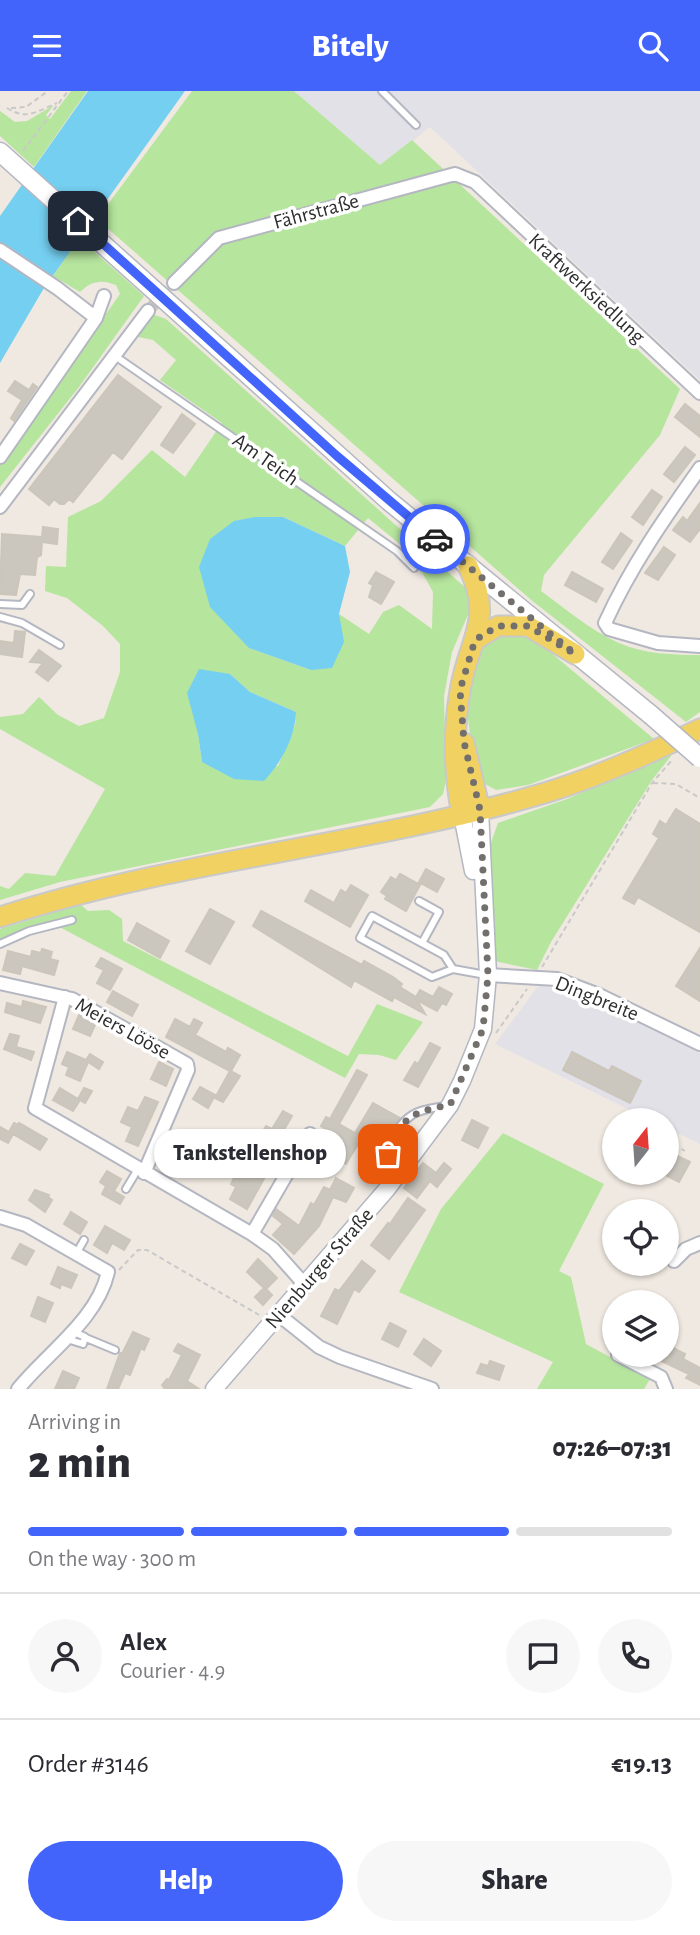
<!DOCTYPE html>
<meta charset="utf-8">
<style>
body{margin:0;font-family:"Alegreya Sans",sans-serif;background:#f7f7f7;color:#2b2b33;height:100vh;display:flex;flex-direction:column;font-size:26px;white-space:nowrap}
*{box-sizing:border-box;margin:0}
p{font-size:23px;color:#7c7c81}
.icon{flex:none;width:38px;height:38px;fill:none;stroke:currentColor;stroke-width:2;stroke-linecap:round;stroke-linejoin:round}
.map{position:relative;height:1298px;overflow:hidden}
.side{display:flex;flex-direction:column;background:#fff;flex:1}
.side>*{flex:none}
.needle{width:46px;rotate:17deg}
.tools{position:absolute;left:602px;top:1017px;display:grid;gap:14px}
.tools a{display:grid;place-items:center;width:77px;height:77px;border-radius:50%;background:#fff;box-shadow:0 2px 5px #0004;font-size:35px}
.pin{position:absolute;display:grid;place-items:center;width:60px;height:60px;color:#fff;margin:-30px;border-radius:14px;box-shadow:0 4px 10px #0006}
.courier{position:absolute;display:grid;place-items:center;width:70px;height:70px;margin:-35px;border:5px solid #4264fb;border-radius:50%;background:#fff;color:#222;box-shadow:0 2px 9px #0007}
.bubble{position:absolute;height:49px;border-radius:24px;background:#fff;box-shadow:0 2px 5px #0004;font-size:23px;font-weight:800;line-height:49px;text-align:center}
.summary em{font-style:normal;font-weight:800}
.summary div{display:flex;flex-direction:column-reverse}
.summary{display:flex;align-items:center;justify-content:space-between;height:119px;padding:0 28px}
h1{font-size:46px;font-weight:800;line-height:52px}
.bar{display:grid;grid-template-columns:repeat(4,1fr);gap:10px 7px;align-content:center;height:84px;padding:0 28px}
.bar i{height:9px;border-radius:5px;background:#e1e1e2}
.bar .active{background:#4264fb}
.bar p{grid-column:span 4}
.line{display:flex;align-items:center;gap:18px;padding:0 28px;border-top:2px solid #e1e1e2}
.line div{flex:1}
.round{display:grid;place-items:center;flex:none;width:74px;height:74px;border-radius:37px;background:#f7f7f7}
.button{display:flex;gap:14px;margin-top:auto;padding:14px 28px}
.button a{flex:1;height:80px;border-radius:42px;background:#4264fb;color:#fff;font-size:28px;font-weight:800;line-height:80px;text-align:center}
.button a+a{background:#f7f7f7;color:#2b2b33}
header{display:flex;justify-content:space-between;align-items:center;height:91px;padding:0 28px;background:#4264fb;color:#fff;font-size:32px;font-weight:800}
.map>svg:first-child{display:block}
.industrial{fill:#e3e1e8}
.green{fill:#b6e59e;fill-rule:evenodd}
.water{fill:#75cff0}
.building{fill:#cbc7bf;stroke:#cbc5ba;stroke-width:2}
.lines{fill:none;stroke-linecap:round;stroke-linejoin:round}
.minor-tunnel{stroke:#c8c4bd;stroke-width:12;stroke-dasharray:12 6;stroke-linecap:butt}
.service-casing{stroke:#b4b7c1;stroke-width:10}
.minor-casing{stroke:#b4b7c1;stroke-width:16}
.tertiary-casing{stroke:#b4b7c1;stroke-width:19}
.secondary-casing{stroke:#b4b7c1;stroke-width:21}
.primary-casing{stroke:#c9c9c9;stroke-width:23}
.path{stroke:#c9c9c9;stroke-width:2;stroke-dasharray:5 3.5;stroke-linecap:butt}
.service{stroke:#fff;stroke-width:6}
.minor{stroke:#fff;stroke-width:12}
.tertiary{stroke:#fff;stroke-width:16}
.secondary{stroke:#fff;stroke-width:18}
.primary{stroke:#f2d163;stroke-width:19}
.secondary-bridge-casing{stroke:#b4b7c1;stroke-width:21;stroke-linecap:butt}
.secondary-bridge{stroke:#fff;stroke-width:18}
.done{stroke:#726f6d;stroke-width:7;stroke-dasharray:0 12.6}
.route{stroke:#4264fb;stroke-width:9}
.labels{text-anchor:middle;stroke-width:7;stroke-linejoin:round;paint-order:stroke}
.street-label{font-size:21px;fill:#2e2e2e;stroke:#fff}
</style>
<header><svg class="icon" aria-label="menu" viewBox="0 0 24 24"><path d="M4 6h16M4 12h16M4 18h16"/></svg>Bitely<svg class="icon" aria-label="search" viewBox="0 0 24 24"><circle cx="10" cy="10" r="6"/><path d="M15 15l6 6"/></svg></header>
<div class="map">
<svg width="700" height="1298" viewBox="0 0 700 1298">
<rect width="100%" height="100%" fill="#efe9e1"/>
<path class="industrial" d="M294,0H700V289L430,36L381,75Z
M539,894L578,902L700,962V1053L667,1037V1029H650L495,953Z"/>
<path class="green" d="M71,0H87L34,76L0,45V20L15,31L27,30L54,14L46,24L50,28Z
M192,0H294L380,74L412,49L680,298L660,344L544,484L541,500C566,518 591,540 619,552C644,563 674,564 700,564V621L686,631L530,508L97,128Z
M79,147L144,205L79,296L0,396V374L120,203L116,194C101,188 91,190 80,201L53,185Z
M152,223L166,228L468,499L473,512L452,561L444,605L446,690L443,703L430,716L60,791L0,809V795L9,798L25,782L55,785L105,698L0,638V626L23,623L39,606L58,624L79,635L104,627L120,581V553L103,535L67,507L45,500L46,475L66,476L68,426L101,410L152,359L185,386L222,332L160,289L176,269L153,249L134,245ZM283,426L345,455L368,427L412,463L433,501L432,538L399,514L383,521L369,543L339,523L311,579L249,557ZM230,583L250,601L296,621L295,634L278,675L202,671L198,643Z
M502,541H523L543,555L654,648L528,694L496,699L485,693L477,685L473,670L466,610L474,576L485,552Z
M670,663L671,665L652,689L551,851L537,879L494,870L488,760L498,732L567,708Z
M80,813L88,820L109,819L122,828L123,850L348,965L377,913L423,931L396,969L379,964L359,963L345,987L50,831L0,851V838Z
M503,1042L604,1093L559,1180L571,1186L586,1253L650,1288L644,1298H537L553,1271L399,1201L441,1118Z"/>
<path class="water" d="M88,0H185L44,197L0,272V125Z
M255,426H283L345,455L350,481L339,523L344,551L332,577L311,579L249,557L210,516L199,476L210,448L234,430Z
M199,578L230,583L250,601L296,621C295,647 281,672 264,690L234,688L202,671L198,643L187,602Z"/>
<path class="building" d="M118,284L161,316L122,368L113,361L73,411L69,408L64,413H60L54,408L49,414L29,398Z
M15,290L29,299L33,293L37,296L14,330L11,327L22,309L8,300Z
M685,313L700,325V346L675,326Z
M182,323L195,333L173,362L161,354Z
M685,356L695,364L674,391L664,383Z
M652,399L662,406L643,434L632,426Z
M700,412V438L690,451L673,439L683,426L687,430Z
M43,436L58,438L57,453L42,451L41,464L37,466L35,484L20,483L16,504L0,503L2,443L42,446Z
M621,442L632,450L613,478L602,471Z
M664,456L675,464L658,489L645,482Z
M376,481L394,491L381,513L369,506L373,494L369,492Z
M572,481L603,498L596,511L565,494Z
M15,540L25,541L22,566L0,563V550L14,552Z
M39,559L61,575L48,590L36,581L43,572L30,571Z
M676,718L700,733V841L638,806L634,813L623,807L659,747L653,743L660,730L666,734Z
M426,778L444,788L437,801L419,791Z
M400,783L420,794L406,820L385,808L387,805L381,801L391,786L396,789Z
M351,794L368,804L350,836L305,810L311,799L334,812L341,799L346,802Z
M210,818L234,831L210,873L186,860Z
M261,820L362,874L364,870L393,886L402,893L400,896L416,906L420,899L433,906L439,896L452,903L446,914L442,912L437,920L417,909L425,923L394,906L392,910L354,889L351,896L253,835Z
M137,832L169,850L160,867L128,849Z
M700,857V910L676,895Z
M42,858L52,861L50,868L58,870L54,884L22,875L20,883L3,879L8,860L31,866L32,860L41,862Z
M101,867L122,878L110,899L97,892L104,879L96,875Z
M113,900L138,914L132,925L107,911Z
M23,910L46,916L40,932L5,921L7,912L22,916Z
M79,924L96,932L90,945L73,938Z
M175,928L190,936L194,928L202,932L195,944L226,961L228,957L240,964L231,980L240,985L223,1011L215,1007L230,980L166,946Z
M10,943L19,945L16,956L34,961L31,969L4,958Z
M430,952L440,957L418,996L404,989L415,971L418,973Z
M67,961L86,969L90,963L103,971L99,978L88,971L80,990L66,984L69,976L62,973Z
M572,961L609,980L612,975L641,990L630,1012L563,979Z
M159,971L173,978L166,995L151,988Z
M357,979L367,984L339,1033L355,1042L373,1012L400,1027L388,1044L382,1059L361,1048L346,1073L323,1060L334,1042L321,1035L326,1026L330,1028Z
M200,996L215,1004L208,1017L193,1008Z
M60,997L78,1008L84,997L92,1000L85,1012L80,1009L73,1020L53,1009Z
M145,1006L158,1011L138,1055L126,1050L132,1036L121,1031L128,1016L138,1020Z
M283,1020L292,1025L281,1044L285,1046L277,1061L272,1058L262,1073L270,1077L247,1118L230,1108L236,1096L231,1093L235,1085L241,1089L253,1068L246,1064L253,1051H257L266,1035L272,1038Z
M472,1029L488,1037L478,1057L462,1049Z
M14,1032L18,1034L19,1032L47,1048L40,1059L13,1043L8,1052L0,1048V1036L9,1041Z
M667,1060L690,1071L679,1091L667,1085Z
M423,1072L436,1082L444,1072L451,1078L437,1096L430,1090L417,1107L404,1097Z
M107,1080L121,1088L114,1100L124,1106L120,1113L102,1103L106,1095L100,1091Z
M336,1087L354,1097L346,1111L333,1106L319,1135L294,1163L273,1144L283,1133L273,1125L276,1118L299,1135L311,1112L314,1114L324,1096L330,1099Z
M35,1099L49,1104L48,1106L52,1109L45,1121L29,1109Z
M408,1107L425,1119L389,1168L371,1154L388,1132L390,1133Z
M71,1121L87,1131L80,1143L64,1133Z
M105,1135L130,1149L124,1159L112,1152L107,1162L94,1154Z
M20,1153L34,1160L26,1174L12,1167Z
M258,1168L277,1187L266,1198L272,1204L263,1214L255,1206L264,1197L247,1181Z
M362,1170L375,1180L359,1201L354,1198L337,1233L321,1225L335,1198L339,1200Z
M58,1176L77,1184L71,1197L61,1193L60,1197L51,1193Z
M38,1206L53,1212L45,1231L31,1225Z
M390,1232L406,1240L398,1256L382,1248Z
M133,1241L149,1248L144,1259L141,1257L130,1284L125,1282L118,1298H107L120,1262L122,1263Z
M424,1248L441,1260L431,1275L414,1263Z
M178,1253L200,1264L187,1290L199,1298H165L162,1294L167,1288L169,1289L182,1264L174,1260Z
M669,1255L685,1263L683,1268L700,1277V1294L686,1287L689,1283L649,1264H667Z
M490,1270L504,1275L499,1289L477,1282L481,1273L488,1275Z
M63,1280L79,1287L74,1298H55Z"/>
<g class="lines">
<path class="minor-tunnel" d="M148,220L174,192"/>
<g class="service-casing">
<path id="service" d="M382,0L416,34
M115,265L397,460L414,477
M0,513L22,514L30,503
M0,526L22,532L60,554
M419,810L439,821L422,852
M0,853L29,840L72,829
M453,878L432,886L360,847L372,825L444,864L453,878L486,884
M386,1096C381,1072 390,1039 412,1024C420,1018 435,1017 445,1015
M126,1098L138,1078
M76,1163L84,1149
M86,1247L115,1259
M67,1248L83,1253L85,1246L72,1240"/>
</g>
<g class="minor-casing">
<path id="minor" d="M0,159L57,197L96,227
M174,192L219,147L455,83L475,91L700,302
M0,366L96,227L104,205
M700,377C664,428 631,475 605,532L609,538L658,552L700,555
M0,416L148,220
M488,884L557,888L599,904L700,953
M0,892L72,908L187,973L188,979L144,1082
M65,906L35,1017L252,1143L273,1158L305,1194
M0,1126L26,1134L108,1181C97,1229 48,1261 18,1298
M252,1143L310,1043
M674,1170L686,1158L700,1152
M279,1224L319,1256L340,1266L432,1298
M618,1264L661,1286L666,1298"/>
</g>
<g class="tertiary-casing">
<path id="tertiary" d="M462,724L473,780
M214,1298L387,1098L450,1014L462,990L483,938L488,884L480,719"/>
</g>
<g class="secondary-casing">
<path id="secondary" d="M0,61L389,410L651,624"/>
</g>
<g class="primary-casing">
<path id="primary" d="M475,549L498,535H528L575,563
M464,652L480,719
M462,724C454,683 453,641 460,600C468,548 495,530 468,475
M0,826C179,768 368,755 548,701C600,685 651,662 700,638"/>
</g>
<path class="path" d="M7,17C27,30 37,20 57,12
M11,17L26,16L48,0
M23,60L68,0
M653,692L676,693L700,707
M542,876L652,692L673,668
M496,942L527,898
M622,1029H625
M667,1049L685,1060
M119,1179L138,1159H147L259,1224"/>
<use href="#service" class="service"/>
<use href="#minor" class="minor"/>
<use href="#tertiary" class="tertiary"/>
<use href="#secondary" class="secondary"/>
<use href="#primary" class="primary"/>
<g class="secondary-bridge-casing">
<path id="secondary-bridge" d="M651,624L700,667"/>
</g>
<use href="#secondary-bridge" class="secondary-bridge"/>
</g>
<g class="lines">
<path class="done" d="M388,1063C402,1025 411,1021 450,1014L483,938L488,884L480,719L464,651L460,599L475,549L498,535H528L575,563L435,448"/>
<path class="route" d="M78,130L337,365L435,448"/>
</g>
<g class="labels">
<g class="street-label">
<text transform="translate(316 120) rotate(-15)" y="7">Fährstraße</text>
<text transform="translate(587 197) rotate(43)" y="7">Kraftwerksiedlung</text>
<text transform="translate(266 368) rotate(35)" y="7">Am Teich</text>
<text transform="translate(597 907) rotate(22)" y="7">Dingbreite</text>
<text transform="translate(123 937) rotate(29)" y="7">Meiers Lööse</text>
<text transform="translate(319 1177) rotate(-49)" y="7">Nienburger Straße</text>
</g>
</g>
</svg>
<div class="tools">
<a><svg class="needle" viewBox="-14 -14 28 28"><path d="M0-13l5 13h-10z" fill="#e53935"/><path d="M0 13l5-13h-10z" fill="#7c7c81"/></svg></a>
<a><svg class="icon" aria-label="locate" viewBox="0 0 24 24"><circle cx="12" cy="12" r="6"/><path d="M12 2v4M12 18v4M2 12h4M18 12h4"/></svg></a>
<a><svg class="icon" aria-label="layers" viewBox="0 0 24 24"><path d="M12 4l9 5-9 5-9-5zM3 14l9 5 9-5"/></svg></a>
</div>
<div class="pin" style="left:388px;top:1063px;background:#ea580c"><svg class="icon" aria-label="bag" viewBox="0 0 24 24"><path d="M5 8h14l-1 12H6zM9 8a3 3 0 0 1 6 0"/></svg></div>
<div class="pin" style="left:78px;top:130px;background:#1f2937"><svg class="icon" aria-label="home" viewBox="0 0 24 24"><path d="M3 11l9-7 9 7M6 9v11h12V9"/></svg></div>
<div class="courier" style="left:435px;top:448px"><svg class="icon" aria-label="car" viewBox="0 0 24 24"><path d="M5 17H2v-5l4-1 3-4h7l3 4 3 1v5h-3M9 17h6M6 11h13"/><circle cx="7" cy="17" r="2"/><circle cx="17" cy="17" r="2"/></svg></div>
<div class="bubble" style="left:154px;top:1038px;width:192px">Tankstellenshop</div>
</div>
<section class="side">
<div class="summary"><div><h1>2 min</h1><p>Arriving in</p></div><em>07:26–07:31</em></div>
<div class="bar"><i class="active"></i><i class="active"></i><i class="active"></i><i></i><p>On the way · 300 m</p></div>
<div class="line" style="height:126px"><a class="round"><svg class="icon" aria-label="person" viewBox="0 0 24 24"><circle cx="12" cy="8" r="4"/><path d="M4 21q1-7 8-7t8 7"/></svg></a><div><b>Alex</b><p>Courier · 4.9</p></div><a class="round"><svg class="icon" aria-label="chat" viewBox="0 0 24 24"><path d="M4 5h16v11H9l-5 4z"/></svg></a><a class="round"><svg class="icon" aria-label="phone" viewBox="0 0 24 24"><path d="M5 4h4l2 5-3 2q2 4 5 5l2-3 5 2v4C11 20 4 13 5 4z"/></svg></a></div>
<div class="line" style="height:91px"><div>Order #3146</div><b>€19.13</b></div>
<div class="button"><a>Help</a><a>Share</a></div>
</section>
